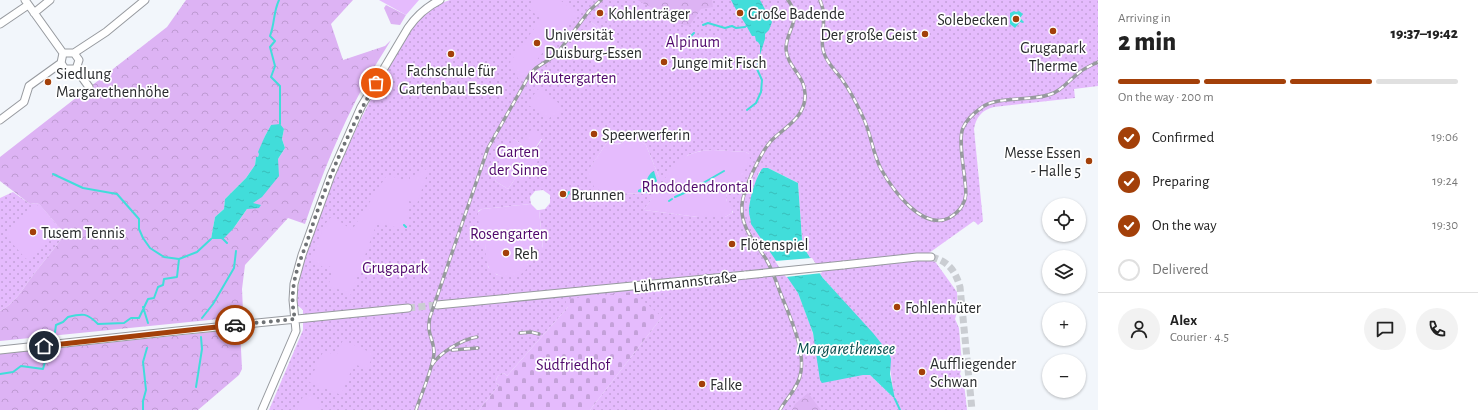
<!DOCTYPE html>
<meta charset="utf-8">
<style>
body{margin:0;font-family:"Alegreya Sans",sans-serif;background:#f2f2f2;color:#222;height:100vh;display:flex;flex-direction:column;font-size:15px;white-space:nowrap}
*{box-sizing:border-box;margin:0}
p{font-size:13px;color:#767676}
.icon{flex:none;width:22px;height:22px;fill:none;stroke:currentColor;stroke-width:2;stroke-linecap:round;stroke-linejoin:round}
.map{position:relative;flex:1;overflow:hidden}
.panel{display:flex;flex-direction:column;background:#fff;width:380px}
.panel>*{flex:none}
.buttons{position:absolute;left:1042px;top:198px;display:grid;gap:8px}
.buttons a{display:grid;place-items:center;width:44px;height:44px;border-radius:50%;background:#fff;box-shadow:0 1px 3px #0004;font-size:20px}
.pin{position:absolute;display:grid;place-items:center;width:34px;height:34px;color:#fff;margin:-17px;border:2px solid #fff;border-radius:50%;box-shadow:0 1px 4px #0007}
.courier{position:absolute;display:grid;place-items:center;width:40px;height:40px;margin:-20px;border:3px solid #a34009;border-radius:50%;background:#fff;color:#222;box-shadow:0 1px 5px #0007}
.overview em{font-style:normal;font-weight:800}
.overview div{display:flex;flex-direction:column-reverse}
.overview{display:flex;align-items:center;justify-content:space-between;height:68px;padding:0 20px}
h1{font-size:26px;font-weight:800;line-height:30px}
.bar{display:grid;grid-template-columns:repeat(4,1fr);gap:6px 4px;align-content:center;height:48px;padding:0 20px}
.bar i{height:5px;border-radius:3px;background:#e0e0e0}
.bar .selected{background:#a34009}
.bar p{grid-column:span 4}
.line{display:flex;align-items:center;gap:10px;padding:0 20px;border-top:1px solid #e0e0e0}
.line div{flex:1}
.round{display:grid;place-items:center;flex:none;width:42px;height:42px;border-radius:21px;background:#f2f2f2}
ol{padding:0 20px;list-style:none}
li{display:flex;align-items:center;gap:12px;height:44px}
li p{margin-inline-start:auto}
li .icon{padding:4px;border-radius:50%;background:#a34009;color:#fff;stroke-width:4}
li:last-child{color:#767676}
li i{width:22px;height:22px;border:2px solid #e0e0e0;border-radius:50%}
main{display:flex;flex:1;min-height:0}
.map>svg:first-child{display:block}
.grass{fill:url(#grass-dots);fill-rule:evenodd}
.forest{fill:url(#forest-crowns);fill-rule:evenodd}
.cemetery{fill:url(#cemetery-stones)}
.garden{fill:#e5bbfd}
.water{fill:url(#water-ripples)}
.pier{fill:#f2f6fb}
.lines{fill:none;stroke-linecap:round;stroke-linejoin:round}
.stream{stroke:#41ddda;stroke-width:2}
.street-tunnel{stroke:#cacdd2;stroke-width:7;stroke-dasharray:7 3.5;stroke-linecap:butt}
.street-casing{stroke:#979a9f;stroke-width:9}
.street{stroke:#fff;stroke-width:7}
.rail-casing{stroke:#979a9e;stroke-width:3.5}
.rail{stroke:#fff;stroke-width:2;stroke-dasharray:6;stroke-linecap:butt}
.street-bridge-casing{stroke:#979a9f;stroke-width:9;stroke-linecap:butt}
.street-bridge{stroke:#fff;stroke-width:7}
.done{stroke:#6f7275;stroke-width:4;stroke-dasharray:0 7.2}
.route{stroke:#a34009;stroke-width:5}
.poi-dot{fill:#a34009;stroke:#fff;stroke-width:1.5}
.labels{text-anchor:middle;stroke-width:3.5;stroke-linejoin:round;paint-order:stroke}
.poi-label{font-size:16px;fill:#292b2d;stroke:#fff;text-anchor:start}
.park-label{font-size:16px;fill:#50086c;stroke:#fff}
.street-label{font-size:16px;fill:#292b2d;stroke:#fff}
.water-label{font-size:17px;font-style:italic;fill:#044b4a;stroke:#fff}
</style>
<main>
<div class="map">
<svg width="1098" height="410" viewBox="0 0 1098 410">
<defs>
<pattern id="grass-dots" width="8" height="8" patternUnits="userSpaceOnUse"><rect width="8" height="8" fill="#e5bbfd"/><path d="M2 2h.1M6 6h.1" fill="none" stroke="#c4a1d9" stroke-width="1.8" stroke-linecap="round"/></pattern>
<pattern id="forest-crowns" width="20" height="18" patternUnits="userSpaceOnUse"><rect width="20" height="18" fill="#ddb3f4"/><path d="M2 6a3 3 0 1 1 6 0M12 15a3 3 0 1 1 6 0" fill="none" stroke="#be9ad2"/></pattern>
<pattern id="cemetery-stones" width="16" height="16" patternUnits="userSpaceOnUse"><rect width="16" height="16" fill="#e5bbfd"/><path d="M2 7V4a2 2 0 0 1 4 0v3zM10 15v-3a2 2 0 0 1 4 0v3z" fill="#c4a1d9"/></pattern>
<pattern id="water-ripples" width="26" height="14" patternUnits="userSpaceOnUse"><rect width="26" height="14" fill="#41ddda"/><path d="M2 4q2-2 4 0t4 0M15 11q2-2 4 0t4 0" fill="none" stroke="#39bebb"/></pattern>
</defs>
<rect width="100%" height="100%" fill="#f2f6fb"/>
<path class="grass" d="M450,0H1098V86L1074,89L1075,98L994,107C982,110 976,117 974,129L983,221L978,225L974,221L929,253L957,292L958,309L955,319L959,328L962,365L960,374L964,383L967,410H590L662,317L568,307L507,376L504,373C498,375 496,377 496,383L499,385L479,410H269L303,330V310L297,305C298,275 307,252 317,224C336,170 359,119 387,70C396,54 404,37 415,23C423,12 437,4 450,0ZM591,22L612,38L613,40L601,57ZM630,136H633L646,145L659,177L646,194L621,193L610,190L603,191V188L588,171L608,141C617,146 623,144 630,136ZM514,139L521,144L542,139L534,151L523,180L517,176L508,189L495,181L503,169ZM713,150L746,152L749,154L726,196L727,202L733,212L732,213L725,217H698L644,210V209L653,198L666,178L688,155L700,151ZM768,168L798,183L802,239L804,248L822,277L842,299L890,367L894,398L870,375H863L815,341L811,327L798,293L749,212L750,202L759,172ZM543,190L550,195V203L545,209L539,210L543,248L528,250V265L514,276L497,275L488,267L485,243L478,211L482,209L531,204L530,197L535,191Z
M13,192L30,204L36,203L39,204L65,234C55,248 44,261 34,274C23,288 16,303 0,311V198Z"/>
<path class="forest" d="M186,0H353L331,24L343,60L385,46L391,40C382,55 372,70 364,85C340,129 321,177 305,224L288,218L245,265L242,289L243,311L239,317L0,341V311C16,303 23,288 34,274C44,261 55,248 65,234L39,204L36,203L30,204L0,181V157L167,27ZM271,125L284,129L282,139L285,148L278,159V176L247,209L233,229L211,239L215,217L224,209L225,199L246,178L255,165L256,157H258L265,136Z
M637,0H712L713,7L701,9L689,26L671,22L666,13L654,9Z
M386,5L406,15L400,25L391,24L384,8Z
M240,329L242,369L239,375L198,410H0V354Z
M808,393L821,410H792L795,404Z"/>
<path class="cemetery" d="M633,292L662,317L590,410H479L499,385L496,383C496,377 498,375 504,373L507,376L568,307L566,304V299Z"/>
<path class="garden" d="M379,0H419L406,15Z
M534,0H560L577,13L560,30L520,82L510,62L541,19L528,8Z
M591,22L613,39L601,57L605,60L601,65L573,45Z
M538,89L560,104L557,108L561,110L556,119L551,116L549,119L527,104Z
M531,130L542,138L534,150L537,153L539,159L524,181L517,176L508,189L495,181L503,169L500,166L499,160L514,139L521,144Z
M632,135L646,145L659,177V180L649,194H646L621,193L610,190L603,191L602,188L596,191L587,172L608,141C621,149 622,141 632,135Z
M713,150L746,152L749,154L750,159L736,190L729,189L726,196L727,202L733,203L732,213L725,217H698L644,210V209C669,181 669,151 713,150Z
M429,168L417,204L407,200V229L389,226L377,223L350,296L342,290L328,287L333,269L326,264L324,268L312,259L324,225L332,216L352,230L387,175L400,179H410V177Z
M39,204L61,230L29,258L26,259L4,234Z
M531,204L537,210H539L543,249L528,250C528,255 529,263 527,268C521,280 495,279 489,268C485,261 486,251 485,244H480L478,212L482,209Z
M343,340L374,354L367,369L354,364L341,395L309,382L324,350L336,356Z
M304,394L321,401L318,410H297Z"/>
<path class="water" d="M731,0H760L772,22L769,30L765,34V39L760,55V45L758,42L756,41L755,36H752L747,27H745L746,25C741,17 735,9 731,0Z
M1014,11L1016,12L1019,11L1023,14L1020,18L1024,22L1023,23L1020,22L1015,28L1010,24V13Z
M280,124L284,129L282,139L285,148L278,159L279,176L262,197L253,203L261,205L259,208L247,209L233,229L223,239H211L215,217L224,209L225,199L246,178L255,165L256,157H258L259,154L258,152L265,136L271,125Z
M763,168H768L798,183L802,239L804,248L822,277L873,333L889,353L891,359L890,374L895,399L870,375H863L822,383L820,380L813,333L798,293L751,224C751,220 749,215 749,211C749,201 756,175 763,168Z
M654,171L657,181L648,193L638,192V190C648,187 645,175 654,171Z"/>
<path class="pier" d="M812,258L822,273L786,277L775,261Z"/>
<g class="lines">
<path class="stream" d="M279,0C273,13 275,23 270,36L275,41L270,47L275,66L271,77L280,86V124
M703,25L708,23L725,28L732,26L736,28L745,27
M686,41L694,33
M747,110L756,103L761,92L762,80L757,69L760,55
M53,174L83,188L117,194L139,219V229L143,238L150,248L164,257L179,259
M563,194L566,197L569,192
M675,197L691,190L724,171
M669,201L672,199
M404,225L406,227
M223,239L227,243
M143,307L148,323
M202,318L213,304L234,268L236,251
M55,332L56,325L63,322L68,317C83,313 87,313 98,324L124,323L131,318H139L148,299L154,298L158,287L163,285L164,279L177,277L179,259L197,252L211,239
M0,374L13,372L21,366L43,369L46,358
M196,387L202,349L201,337
M895,399L900,410
M143,410V401L146,390L143,362L147,348"/>
<path class="street-tunnel" d="M931,257C948,261 955,270 960,287L972,410
M408,308L437,305"/>
<g class="street-casing">
<path id="street" d="M25,0L63,53
M34,13L50,0
M0,24L28,5
M63,53H74L79,60L76,69H65L61,63Z
M74,53L106,32L145,0
M76,69L89,87
M0,120L24,102L29,86L61,63
M843,265L917,257H931
M437,305L746,275
M0,350L177,331L408,308
M262,410L296,331L293,300L294,284L302,255L331,175L361,107L408,28C417,15 426,7 440,0"/>
</g>
<use href="#street" class="street"/>
<g class="rail-casing">
<path id="rail" d="M820,0C829,21 818,37 824,53C827,63 835,70 841,78C849,89 856,102 862,115C871,132 872,152 881,169C892,189 922,231 949,218C954,215 959,211 962,206C967,198 966,191 965,182C964,169 958,139 963,128C966,121 974,113 981,108C995,96 1030,101 1048,95C1061,92 1069,80 1080,72C1085,68 1092,65 1098,62
M520,333L531,332L539,334
M452,350L478,348
M432,365C439,353 463,339 477,337
M416,410C421,395 433,368 434,353C434,338 426,335 430,317L488,148L530,74L536,68L556,55L589,11L601,0
M780,410C786,399 797,389 800,376C807,352 789,315 780,292C776,281 772,269 766,259C755,242 740,227 742,205C743,190 761,151 772,140C785,127 803,119 805,98C807,76 787,68 786,49C786,29 803,21 788,0"/>
</g>
<use href="#rail" class="rail"/>
<g class="street-bridge-casing">
<path id="street-bridge" d="M746,275L843,265"/>
</g>
<use href="#street-bridge" class="street-bridge"/>
</g>
<g class="lines">
<path class="done" d="M235,325L295,319C293,310 292,301 293,292C294,273 303,254 309,236C326,183 348,131 376,83"/>
<path class="route" d="M44,346L235,325"/>
</g>
<g class="poi-dot">
<circle cx="600" cy="13" r="4"/>
<circle cx="740" cy="13" r="4"/>
<circle cx="1016" cy="19" r="4"/>
<circle cx="1053" cy="31" r="4"/>
<circle cx="925" cy="34" r="4"/>
<circle cx="537" cy="43" r="4"/>
<circle cx="451" cy="54" r="4"/>
<circle cx="664" cy="62" r="4"/>
<circle cx="48" cy="82" r="4"/>
<circle cx="594" cy="134" r="4"/>
<circle cx="1089" cy="161" r="4"/>
<circle cx="563" cy="194" r="4"/>
<circle cx="33" cy="232" r="4"/>
<circle cx="732" cy="244" r="4"/>
<circle cx="506" cy="253" r="4"/>
<circle cx="897" cy="307" r="4"/>
<circle cx="922" cy="372" r="4"/>
<circle cx="702" cy="384" r="4"/>
</g>
<g class="labels">
<g class="poi-label">
<text x="608" y="19">Kohlenträger</text>
<text x="748" y="19">Große Badende</text>
<text x="1008" y="25" text-anchor="end">Solebecken</text>
<text x="545" y="40">Universität<tspan x="545" dy="18">Duisburg-Essen</tspan></text>
<text x="917" y="40" text-anchor="end">Der große Geist</text>
<text x="1053" y="53" text-anchor="middle">Grugapark<tspan x="1053" dy="18">Therme</tspan></text>
<text x="672" y="68">Junge mit Fisch</text>
<text x="451" y="76" text-anchor="middle">Fachschule für<tspan x="451" dy="18">Gartenbau Essen</tspan></text>
<text x="56" y="79">Siedlung<tspan x="56" dy="18">Margarethenhöhe</tspan></text>
<text x="602" y="140">Speerwerferin</text>
<text x="1081" y="158" text-anchor="end">Messe Essen<tspan x="1081" dy="18">- Halle 5</tspan></text>
<text x="571" y="200">Brunnen</text>
<text x="41" y="238">Tusem Tennis</text>
<text x="740" y="250">Flötenspiel</text>
<text x="514" y="259">Reh</text>
<text x="905" y="313">Fohlenhüter</text>
<text x="930" y="369">Auffliegender<tspan x="930" dy="18">Schwan</tspan></text>
<text x="710" y="390">Falke</text>
</g>
<g class="park-label">
<text x="693" y="47">Alpinum</text>
<text x="573" y="83">Kräutergarten</text>
<text x="518" y="157">Garten<tspan x="518" dy="18">der Sinne</tspan></text>
<text x="697" y="192">Rhododendrontal</text>
<text x="509" y="239">Rosengarten</text>
<text x="395" y="273">Grugapark</text>
<text x="573" y="370">Südfriedhof</text>
</g>
<g class="street-label">
<text transform="translate(685 281) rotate(-6)" y="6">Lührmannstraße</text>
</g>
<g class="water-label">
<text x="846" y="354">Margarethensee</text>
</g>
</g>
</svg>
<div class="buttons">
<a><svg class="icon" aria-label="locate" viewBox="0 0 24 24"><circle cx="12" cy="12" r="6"/><path d="M12 2v4M12 18v4M2 12h4M18 12h4"/></svg></a>
<a><svg class="icon" aria-label="layers" viewBox="0 0 24 24"><path d="M12 4l9 5-9 5-9-5zM3 14l9 5 9-5"/></svg></a>
<a>+</a>
<a>−</a>
</div>
<div class="pin" style="left:376px;top:83px;background:#ea580c"><svg class="icon" aria-label="bag" viewBox="0 0 24 24"><path d="M5 8h14l-1 12H6zM9 8a3 3 0 0 1 6 0"/></svg></div>
<div class="pin" style="left:44px;top:346px;background:#1f2937"><svg class="icon" aria-label="home" viewBox="0 0 24 24"><path d="M3 11l9-7 9 7M6 9v11h12V9"/></svg></div>
<div class="courier" style="left:235px;top:325px"><svg class="icon" aria-label="car" viewBox="0 0 24 24"><path d="M5 17H2v-5l4-1 3-4h7l3 4 3 1v5h-3M9 17h6M6 11h13"/><circle cx="7" cy="17" r="2"/><circle cx="17" cy="17" r="2"/></svg></div>
</div>
<section class="panel">
<div class="overview"><div><h1>2 min</h1><p>Arriving in</p></div><em>19:37–19:42</em></div>
<div class="bar"><i class="selected"></i><i class="selected"></i><i class="selected"></i><i></i><p>On the way · 200 m</p></div>
<ol>
<li><svg class="icon" aria-label="check" viewBox="0 0 24 24"><path d="M5 12l5 5 9-10"/></svg>Confirmed<p>19:06</p></li>
<li><svg class="icon" aria-label="check" viewBox="0 0 24 24"><path d="M5 12l5 5 9-10"/></svg>Preparing<p>19:24</p></li>
<li><svg class="icon" aria-label="check" viewBox="0 0 24 24"><path d="M5 12l5 5 9-10"/></svg>On the way<p>19:30</p></li>
<li><i></i>Delivered</li>
</ol>
<div class="line" style="height:72px"><a class="round"><svg class="icon" aria-label="person" viewBox="0 0 24 24"><circle cx="12" cy="8" r="4"/><path d="M4 21q1-7 8-7t8 7"/></svg></a><div><b>Alex</b><p>Courier · 4.5</p></div><a class="round"><svg class="icon" aria-label="chat" viewBox="0 0 24 24"><path d="M4 5h16v11H9l-5 4z"/></svg></a><a class="round"><svg class="icon" aria-label="phone" viewBox="0 0 24 24"><path d="M5 4h4l2 5-3 2q2 4 5 5l2-3 5 2v4C11 20 4 13 5 4z"/></svg></a></div>
</section>
</main>
